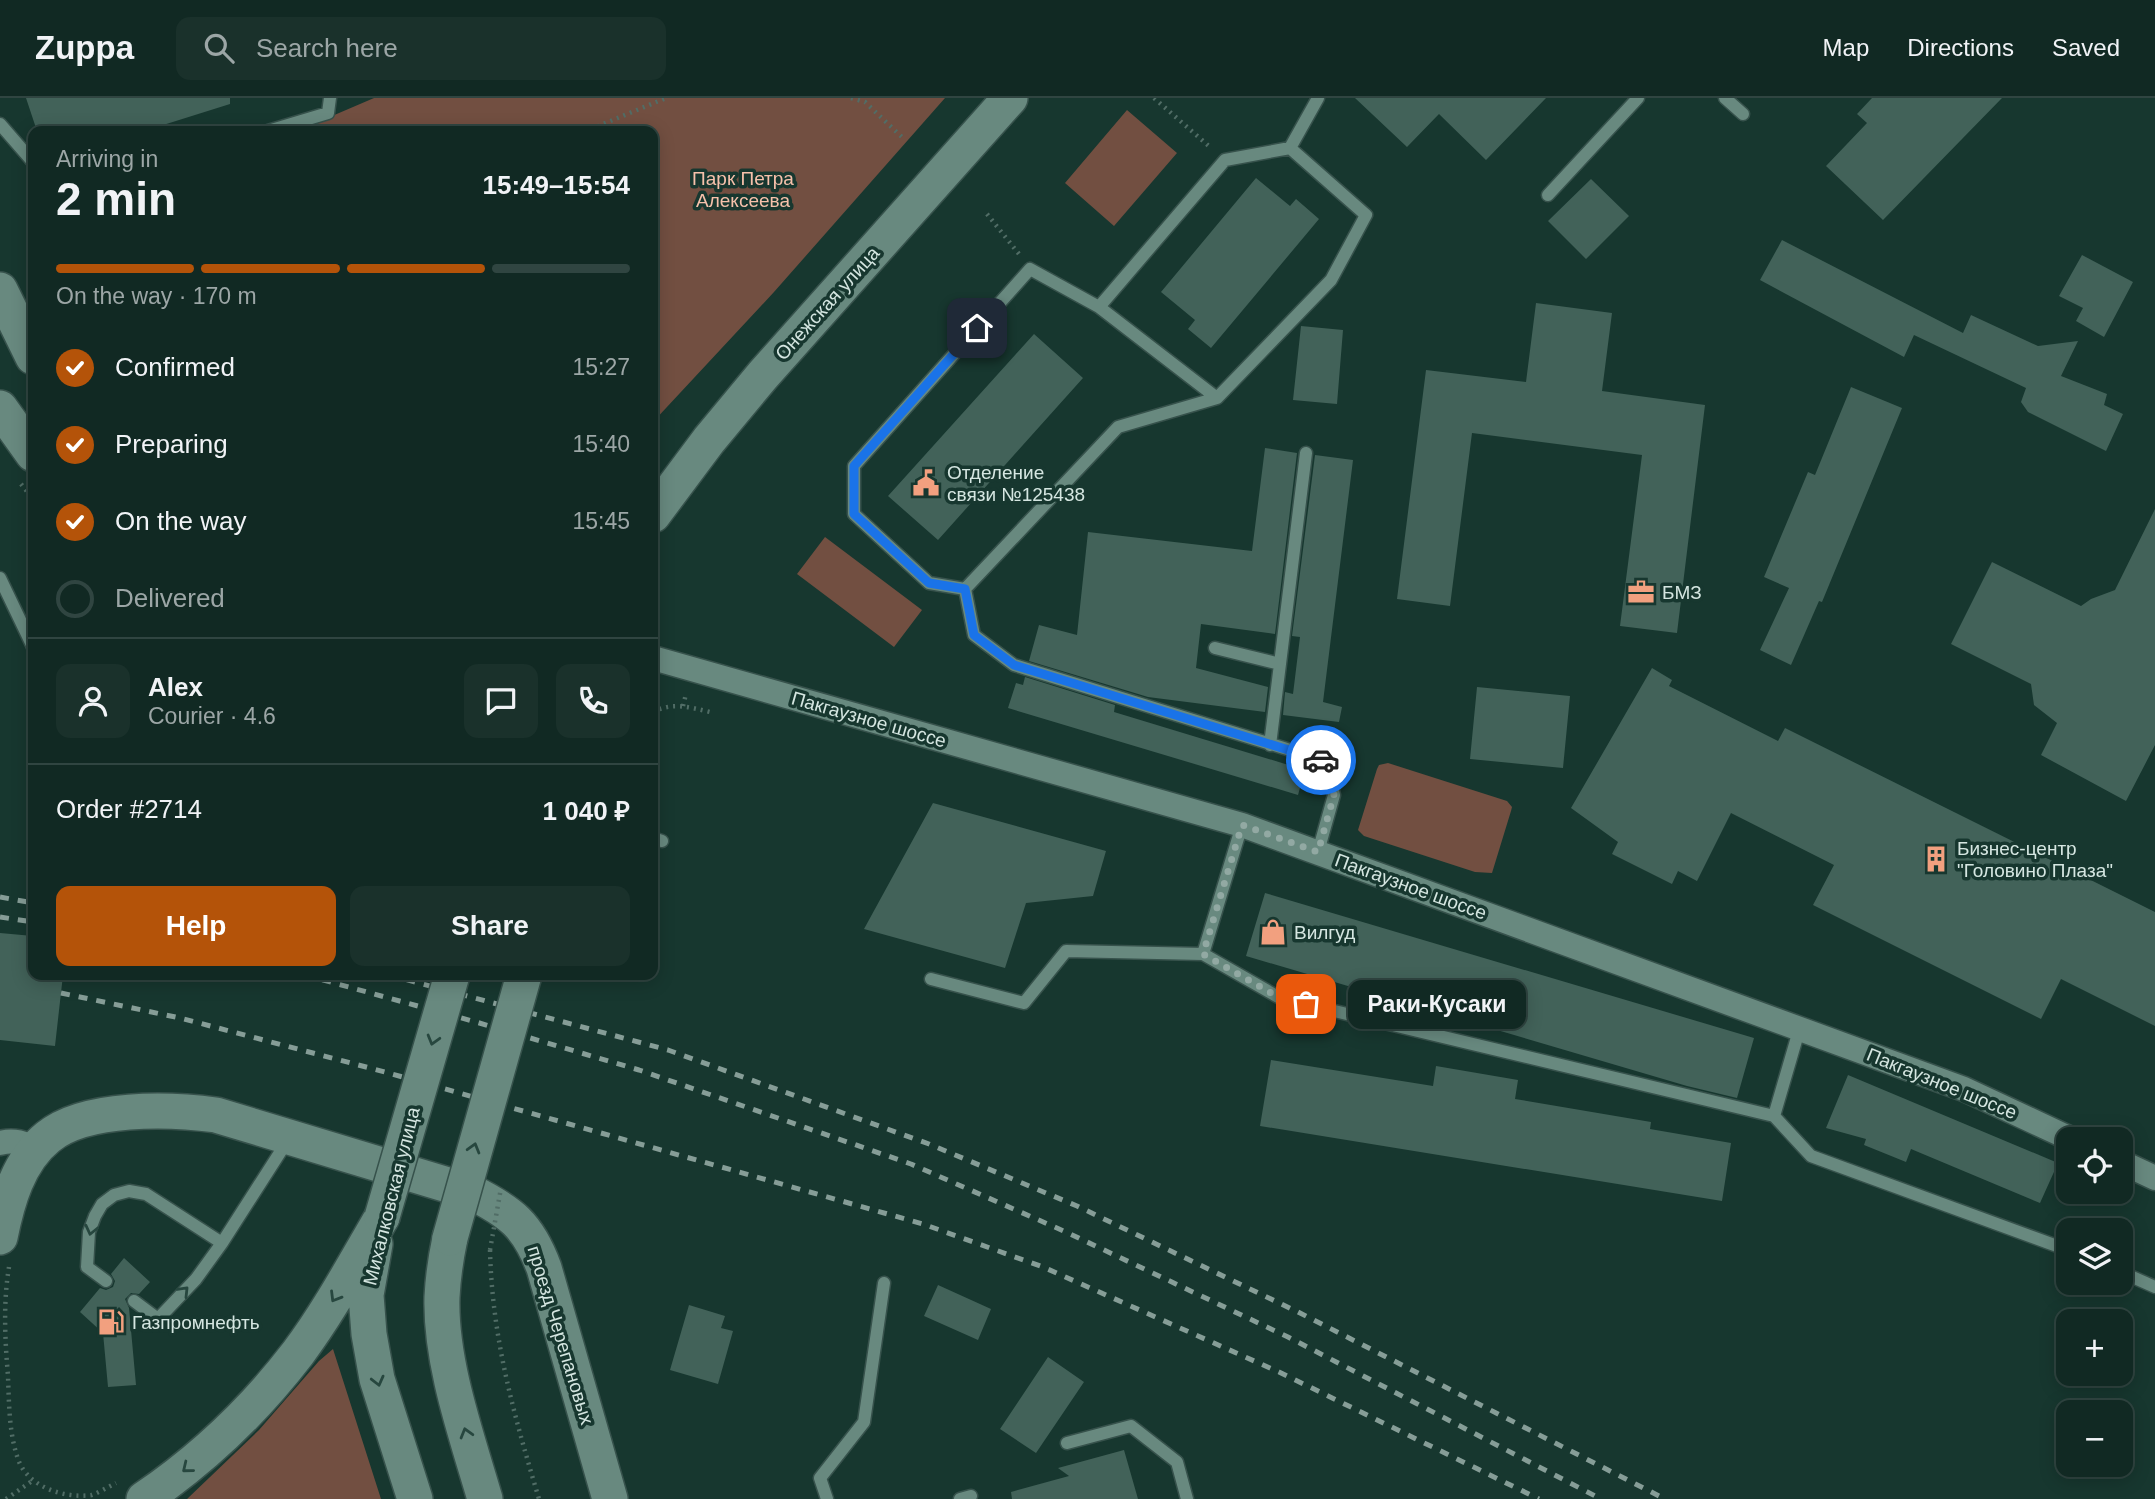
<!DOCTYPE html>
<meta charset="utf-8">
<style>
body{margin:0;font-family:Helvetica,sans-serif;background:#1a312b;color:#f1f3f6;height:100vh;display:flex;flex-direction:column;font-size:26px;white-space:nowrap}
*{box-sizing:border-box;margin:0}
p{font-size:23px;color:#9ca6a6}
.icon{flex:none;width:38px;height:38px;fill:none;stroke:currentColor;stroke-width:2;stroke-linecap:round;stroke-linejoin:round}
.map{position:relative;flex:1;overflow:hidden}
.panel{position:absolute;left:28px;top:28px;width:630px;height:854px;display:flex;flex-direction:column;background:#112923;border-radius:14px;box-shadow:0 4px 18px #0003,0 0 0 2px #304541}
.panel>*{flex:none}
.tools{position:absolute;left:2056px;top:1029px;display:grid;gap:14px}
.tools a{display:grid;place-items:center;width:77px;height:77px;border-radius:14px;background:#112923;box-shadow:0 4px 18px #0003,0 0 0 2px #304541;font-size:35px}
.pin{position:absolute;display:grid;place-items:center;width:60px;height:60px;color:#fff;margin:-30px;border-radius:14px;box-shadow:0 4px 10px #0006}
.courier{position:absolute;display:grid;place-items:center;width:70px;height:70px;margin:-35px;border:5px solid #1a73e8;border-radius:50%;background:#fff;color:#222;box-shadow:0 2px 9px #0007}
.bubble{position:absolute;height:49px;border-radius:14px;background:#112923;box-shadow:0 4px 18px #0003,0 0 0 2px #304541;font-size:23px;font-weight:700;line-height:49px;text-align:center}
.summary em{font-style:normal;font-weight:700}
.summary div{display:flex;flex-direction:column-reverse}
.summary{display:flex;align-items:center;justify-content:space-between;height:119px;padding:0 28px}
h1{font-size:46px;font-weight:700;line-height:52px}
.bar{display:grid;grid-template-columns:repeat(4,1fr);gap:10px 7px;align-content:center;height:84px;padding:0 28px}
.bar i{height:9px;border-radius:5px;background:#304541}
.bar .selected{background:#b45309}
.bar p{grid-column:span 4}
.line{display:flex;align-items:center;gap:18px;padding:0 28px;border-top:2px solid #304541}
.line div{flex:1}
.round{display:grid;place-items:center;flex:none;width:74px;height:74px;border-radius:14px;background:#1a312b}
ol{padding:0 28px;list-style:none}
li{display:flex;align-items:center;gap:21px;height:77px}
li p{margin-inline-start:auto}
li .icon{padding:7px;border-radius:50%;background:#b45309;color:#fff;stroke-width:4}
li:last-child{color:#9ca6a6}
li i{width:38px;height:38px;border:4px solid #304541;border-radius:50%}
.action{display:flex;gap:14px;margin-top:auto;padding:14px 28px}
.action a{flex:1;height:80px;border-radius:14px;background:#b45309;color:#fff;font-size:28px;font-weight:700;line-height:80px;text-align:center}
.action a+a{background:#1a312b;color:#f1f3f6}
header{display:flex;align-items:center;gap:42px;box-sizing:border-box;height:98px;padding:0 35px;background:#112923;border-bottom:2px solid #304541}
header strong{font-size:33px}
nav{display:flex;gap:38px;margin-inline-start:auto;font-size:24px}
.search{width:490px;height:63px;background:#1a312b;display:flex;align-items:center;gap:18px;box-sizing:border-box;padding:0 24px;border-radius:14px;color:#9ca6a6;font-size:26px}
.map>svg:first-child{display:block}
.green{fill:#724f41}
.building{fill:#426259}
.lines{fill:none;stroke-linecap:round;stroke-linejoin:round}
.lane-casing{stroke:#37524c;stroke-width:15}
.street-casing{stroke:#37524c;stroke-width:27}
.secondary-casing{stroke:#37524c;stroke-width:38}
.path{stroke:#516d66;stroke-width:4.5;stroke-dasharray:2 5;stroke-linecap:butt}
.lane{stroke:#68897f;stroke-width:12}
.street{stroke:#68897f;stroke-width:24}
.secondary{stroke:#68897f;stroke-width:35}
.rail{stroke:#869d97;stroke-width:5;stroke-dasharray:9 9;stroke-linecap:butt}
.secondary-bridge-casing{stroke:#37524c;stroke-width:38;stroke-linecap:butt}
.path-bridge{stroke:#516d66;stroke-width:4.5;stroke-dasharray:2 5;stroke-linecap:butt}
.secondary-bridge{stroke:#68897f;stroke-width:35}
.oneway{stroke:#27473f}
.done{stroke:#92a9a3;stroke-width:7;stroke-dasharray:0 12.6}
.route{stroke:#1a73e8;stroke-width:9}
.labels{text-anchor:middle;stroke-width:7;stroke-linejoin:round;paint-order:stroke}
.park-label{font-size:19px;fill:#f6c1ab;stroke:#17372f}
.street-label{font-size:19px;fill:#d5e6e1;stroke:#17372f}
.poi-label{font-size:19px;fill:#d5e6e1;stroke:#17372f;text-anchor:start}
</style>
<header>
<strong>Zuppa</strong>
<div class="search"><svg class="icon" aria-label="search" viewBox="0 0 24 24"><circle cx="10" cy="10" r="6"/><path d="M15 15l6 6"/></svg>Search here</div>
<nav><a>Map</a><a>Directions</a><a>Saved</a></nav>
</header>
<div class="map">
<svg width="2155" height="1401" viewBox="0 0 2155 1401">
<rect width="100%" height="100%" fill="#17372f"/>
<path class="green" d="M374,0H945L774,194L653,324V33H285L332,18Z
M1127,12L1177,55L1114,128L1065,85Z
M825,439L922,512L894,549L797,476Z
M1388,665L1507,703L1512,709L1511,713L1492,775L1475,774L1364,738L1358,732L1377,671L1379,667Z
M333,1251L381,1401H187L259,1332L319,1263Z"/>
<path class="building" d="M26,0H230V6L160,28L162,33H37Z
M1355,0H1546L1486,62L1439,16L1407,49Z
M1872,0H2002L1883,122L1826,68L1867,25L1857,16Z
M1256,80L1290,108L1296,101L1319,121L1211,250L1188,231L1195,222L1161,194Z
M1591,81L1629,118L1586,161L1548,123Z
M1782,142L1963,235L1971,217L2038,248L2078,243L2061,278L2107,296L2104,307L2123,316L2106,353L2028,314L2021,304L2026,290L1914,237L1904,259L1760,182Z
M2082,157L2133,184L2104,239L2076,223L2083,210L2059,198Z
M1536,205L1612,215L1602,293L1705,307L1677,535L1620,528L1642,357L1472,335L1450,508L1397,501L1426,272L1526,284Z
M1301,228L1343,232L1337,306L1293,302Z
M1034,236L1083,280L938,442L888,398Z
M1851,289L1902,310L1822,504L1819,503L1791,567L1760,552L1789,490L1764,479L1808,374L1815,377Z
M1265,350L1297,355L1275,536L1201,526L1196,570L1268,589L1265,614L1148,599L1029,563L1039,527L1077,537L1088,434L1252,453Z
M1315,357L1353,362L1323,604L1342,609L1339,624L1283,617L1285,594L1293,596L1300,539L1292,538Z
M2155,411V647L2126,703L2041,657L2057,625L2034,607L2031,586L1951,546L1992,464L2081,508L2091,501L2115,492Z
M1652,570L1672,582L1669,588L1778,643L1785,630L2155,814V928L2061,881L2041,921L1813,807L1834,767L1731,715L1697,783L1678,773L1672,786L1612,756L1618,744L1571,710Z
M1025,579L1115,607L1114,614L1305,672L1298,697L1008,610L1016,585L1023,587Z
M1477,589L1570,598L1563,670L1470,661Z
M933,705L1106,753L1093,798L1026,805L1005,870L864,831Z
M1265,795L1754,940L1737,1000L1687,988L1246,858Z
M0,835L33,838V877H63L55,948L0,942Z
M1271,962L1433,988L1436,968L1518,982L1515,1001L1651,1024L1650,1031L1731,1045L1722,1103L1260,1028Z
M1848,977L2058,1065L2040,1105L1911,1051L1906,1064L1864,1047L1866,1041L1826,1030Z
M124,1160L150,1184L139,1196L131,1195L125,1201L129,1210L136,1287L108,1289L103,1235L80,1214L100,1190L106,1192L113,1189L115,1183L111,1176Z
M938,1187L991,1211L978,1242L924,1218Z
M689,1207L725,1218L721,1230L733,1233L718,1286L670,1272Z
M1048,1259L1084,1284L1036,1355L1000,1331Z
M1124,1352L1138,1401H1012L1011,1394L1069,1378L1058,1370Z"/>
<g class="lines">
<g class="lane-casing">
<path id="lane" d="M1725,0L1743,16
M0,26L33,64
M268,33L328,15L330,0
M1548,97L1638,0
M1099,209L1217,300L1331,182L1366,117L1290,50
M1217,300L1118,329L965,491L929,485L854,416V368L1030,171L1099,209L1225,62L1290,50L1318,0
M0,480L33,549
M965,491L974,537L1014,567L1326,663L1334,697L1318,754
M1215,550L1280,566
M1270,647L1306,355
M1242,727L1203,856L1280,900L1774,1018L1800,929
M653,740L662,743
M931,881L1024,905L1066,853L1203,856
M1774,1018L1811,1058L2068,1152
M222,1145L288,1042
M2121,1174L2155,1189
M106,1183L87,1169L89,1134L95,1118L102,1106L114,1097L129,1093L146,1096L222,1145L196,1181L158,1221L134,1203
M1067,1345L1131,1328L1177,1364L1187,1401
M827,1401L820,1380L864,1324L884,1185
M960,1401L971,1398"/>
</g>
<g class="street-casing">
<path id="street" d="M653,560L1242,727L1964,991L2071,1041
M0,1045C14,1041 24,1045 36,1051
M2121,1064L2155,1080"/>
</g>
<g class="secondary-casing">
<path id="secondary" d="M0,192L33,259
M0,310L33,356
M653,417L709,342L763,277L1010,0
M0,1139C7,1104 18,1063 48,1039C86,1008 170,1011 216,1017L471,1094C511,1114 528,1127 544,1170L610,1401
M450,1140C446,1159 443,1179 442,1199C440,1264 467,1339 485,1401
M375,1146L366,1197L369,1236L377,1281L415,1401
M144,1401C203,1361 255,1311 298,1255C330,1212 355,1165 382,1119"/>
</g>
<path class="path" d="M851,0L865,4L905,42
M1154,0L1211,50
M591,31L666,0
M987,116L1019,156
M21,386L33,401
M683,608L686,596
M653,614C672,604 689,609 710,614
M490,1152C492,1240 514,1317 539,1401
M9,1169C3,1205 5,1242 8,1278C9,1305 9,1333 17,1358C25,1388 63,1401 92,1397C100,1394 108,1389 116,1385
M6,1401L32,1383"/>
<use href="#lane" class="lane"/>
<use href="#street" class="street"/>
<use href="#secondary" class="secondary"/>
<path class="rail" d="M0,799L33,805
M0,819L33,824
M305,877L476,924L639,972L911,1066L1066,1134L1288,1239L1601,1401
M389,877L668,952L929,1046L1077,1108L1298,1214L1665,1401
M61,895L180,920L385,974L923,1126L1043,1169L1279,1274L1539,1401"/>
<g class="secondary-bridge-casing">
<path id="secondary-bridge" d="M382,1119L452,877
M450,1140L524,877"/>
</g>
<path class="path-bridge" d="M490,1152L501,1090"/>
<use href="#secondary-bridge" class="secondary-bridge"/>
</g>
<defs><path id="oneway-chevron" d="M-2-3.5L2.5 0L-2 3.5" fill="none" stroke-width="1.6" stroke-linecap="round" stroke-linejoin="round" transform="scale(1.75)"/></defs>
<g class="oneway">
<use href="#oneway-chevron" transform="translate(433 942) rotate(106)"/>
<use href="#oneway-chevron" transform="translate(474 1050) rotate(-74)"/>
<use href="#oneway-chevron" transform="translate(91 1132) rotate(103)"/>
<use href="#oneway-chevron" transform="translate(184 1193) rotate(-46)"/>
<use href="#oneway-chevron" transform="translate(335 1199) rotate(121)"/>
<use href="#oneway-chevron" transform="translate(378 1283) rotate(76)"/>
<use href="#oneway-chevron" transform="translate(466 1335) rotate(-106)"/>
<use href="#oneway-chevron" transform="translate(187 1370) rotate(141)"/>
</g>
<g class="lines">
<path class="done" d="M1306,906L1280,900L1203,856L1242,727L1318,754L1334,697L1326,663L1321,662"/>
<path class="route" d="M977,230L854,368V416L929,485L965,491L974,537L1014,567L1321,662"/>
</g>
<defs>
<g id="civic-bare" transform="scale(2.1)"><path d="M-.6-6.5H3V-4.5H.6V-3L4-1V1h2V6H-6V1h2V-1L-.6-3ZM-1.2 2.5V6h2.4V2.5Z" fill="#f2a07f" stroke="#17372f" stroke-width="2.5" paint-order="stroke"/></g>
<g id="office-bare" transform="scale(2.1)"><path d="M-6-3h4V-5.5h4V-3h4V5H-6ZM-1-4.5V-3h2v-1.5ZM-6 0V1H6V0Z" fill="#f2a07f" stroke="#17372f" stroke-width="2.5" paint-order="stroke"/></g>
<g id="building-bare" transform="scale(2.1)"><path d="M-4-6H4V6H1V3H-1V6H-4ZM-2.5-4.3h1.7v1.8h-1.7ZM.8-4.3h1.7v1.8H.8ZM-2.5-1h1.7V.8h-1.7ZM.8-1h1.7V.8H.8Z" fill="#f2a07f" stroke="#17372f" stroke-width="2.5" paint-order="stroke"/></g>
<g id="shop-bare" transform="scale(2.1)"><path d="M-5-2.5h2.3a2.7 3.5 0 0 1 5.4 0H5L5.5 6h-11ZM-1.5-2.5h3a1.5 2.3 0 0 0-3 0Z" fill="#f2a07f" stroke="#17372f" stroke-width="2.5" paint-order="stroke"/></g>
<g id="fuel-bare" transform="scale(2.1)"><path d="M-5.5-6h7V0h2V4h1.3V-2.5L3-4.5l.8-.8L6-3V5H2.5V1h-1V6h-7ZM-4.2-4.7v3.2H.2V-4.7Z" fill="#f2a07f" stroke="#17372f" stroke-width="2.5" paint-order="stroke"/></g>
</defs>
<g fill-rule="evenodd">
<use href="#civic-bare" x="926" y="385"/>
<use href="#office-bare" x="1641" y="494"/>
<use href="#building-bare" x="1936" y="761"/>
<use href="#shop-bare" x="1273" y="834"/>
<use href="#fuel-bare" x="111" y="1224"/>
</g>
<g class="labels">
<g class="park-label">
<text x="743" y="87">Парк Петра<tspan x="743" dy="22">Алексеева</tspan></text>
</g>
<g class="street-label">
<text transform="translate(827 205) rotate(-48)" y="7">Онежская улица</text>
<text transform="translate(869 621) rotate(16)" y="7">Пакгаузное шоссе</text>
<text transform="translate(1411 788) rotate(20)" y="7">Пакгаузное шоссе</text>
<text transform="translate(1942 985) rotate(22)" y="7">Пакгаузное шоссе</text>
<text transform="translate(391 1098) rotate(-76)" y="7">Михалковская улица</text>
<text transform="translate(561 1237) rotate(73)" y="7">проезд Черепановых</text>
</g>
<g class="poi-label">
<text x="947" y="381">Отделение<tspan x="947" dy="22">связи №125438</tspan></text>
<text x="1662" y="501">БМЗ</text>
<text x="1957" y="757">Бизнес-центр<tspan x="1957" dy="22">"Головино Плаза"</tspan></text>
<text x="1294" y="841">Вилгуд</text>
<text x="132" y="1231">Газпромнефть</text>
</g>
</g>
</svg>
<div class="tools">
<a><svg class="icon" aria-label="locate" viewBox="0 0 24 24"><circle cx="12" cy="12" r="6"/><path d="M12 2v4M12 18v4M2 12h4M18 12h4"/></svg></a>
<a><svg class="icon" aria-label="layers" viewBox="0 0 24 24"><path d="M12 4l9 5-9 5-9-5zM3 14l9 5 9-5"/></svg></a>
<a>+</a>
<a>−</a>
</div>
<div class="pin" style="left:1306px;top:906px;background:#ea580c"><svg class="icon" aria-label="bag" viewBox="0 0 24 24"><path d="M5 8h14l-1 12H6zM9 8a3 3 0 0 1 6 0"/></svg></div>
<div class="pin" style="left:977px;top:230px;background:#1f2937"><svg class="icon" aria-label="home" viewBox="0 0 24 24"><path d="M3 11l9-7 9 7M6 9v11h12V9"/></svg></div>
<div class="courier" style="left:1321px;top:662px"><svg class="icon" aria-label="car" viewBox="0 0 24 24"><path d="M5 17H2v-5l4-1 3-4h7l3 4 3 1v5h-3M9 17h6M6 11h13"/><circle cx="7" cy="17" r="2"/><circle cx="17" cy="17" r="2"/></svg></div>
<div class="bubble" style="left:1348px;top:882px;width:178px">Раки-Кусаки</div>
<section class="panel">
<div class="summary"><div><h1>2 min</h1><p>Arriving in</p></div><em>15:49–15:54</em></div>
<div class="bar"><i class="selected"></i><i class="selected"></i><i class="selected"></i><i></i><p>On the way · 170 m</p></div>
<ol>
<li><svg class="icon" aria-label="check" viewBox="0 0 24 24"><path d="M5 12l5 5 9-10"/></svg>Confirmed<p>15:27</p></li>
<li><svg class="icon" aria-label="check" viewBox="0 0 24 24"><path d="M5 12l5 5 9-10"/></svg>Preparing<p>15:40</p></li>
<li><svg class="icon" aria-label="check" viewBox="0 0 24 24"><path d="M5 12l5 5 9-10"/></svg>On the way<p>15:45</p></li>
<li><i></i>Delivered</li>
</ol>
<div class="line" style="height:126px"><a class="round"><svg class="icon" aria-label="person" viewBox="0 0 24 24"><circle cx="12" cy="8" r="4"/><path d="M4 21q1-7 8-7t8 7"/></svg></a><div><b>Alex</b><p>Courier · 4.6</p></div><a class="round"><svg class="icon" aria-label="chat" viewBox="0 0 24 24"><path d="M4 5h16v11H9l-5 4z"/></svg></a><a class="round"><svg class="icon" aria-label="phone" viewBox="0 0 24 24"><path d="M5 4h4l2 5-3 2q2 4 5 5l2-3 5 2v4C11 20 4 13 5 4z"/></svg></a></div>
<div class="line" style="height:91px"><div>Order #2714</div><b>1 040 ₽</b></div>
<div class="action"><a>Help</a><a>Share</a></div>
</section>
</div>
